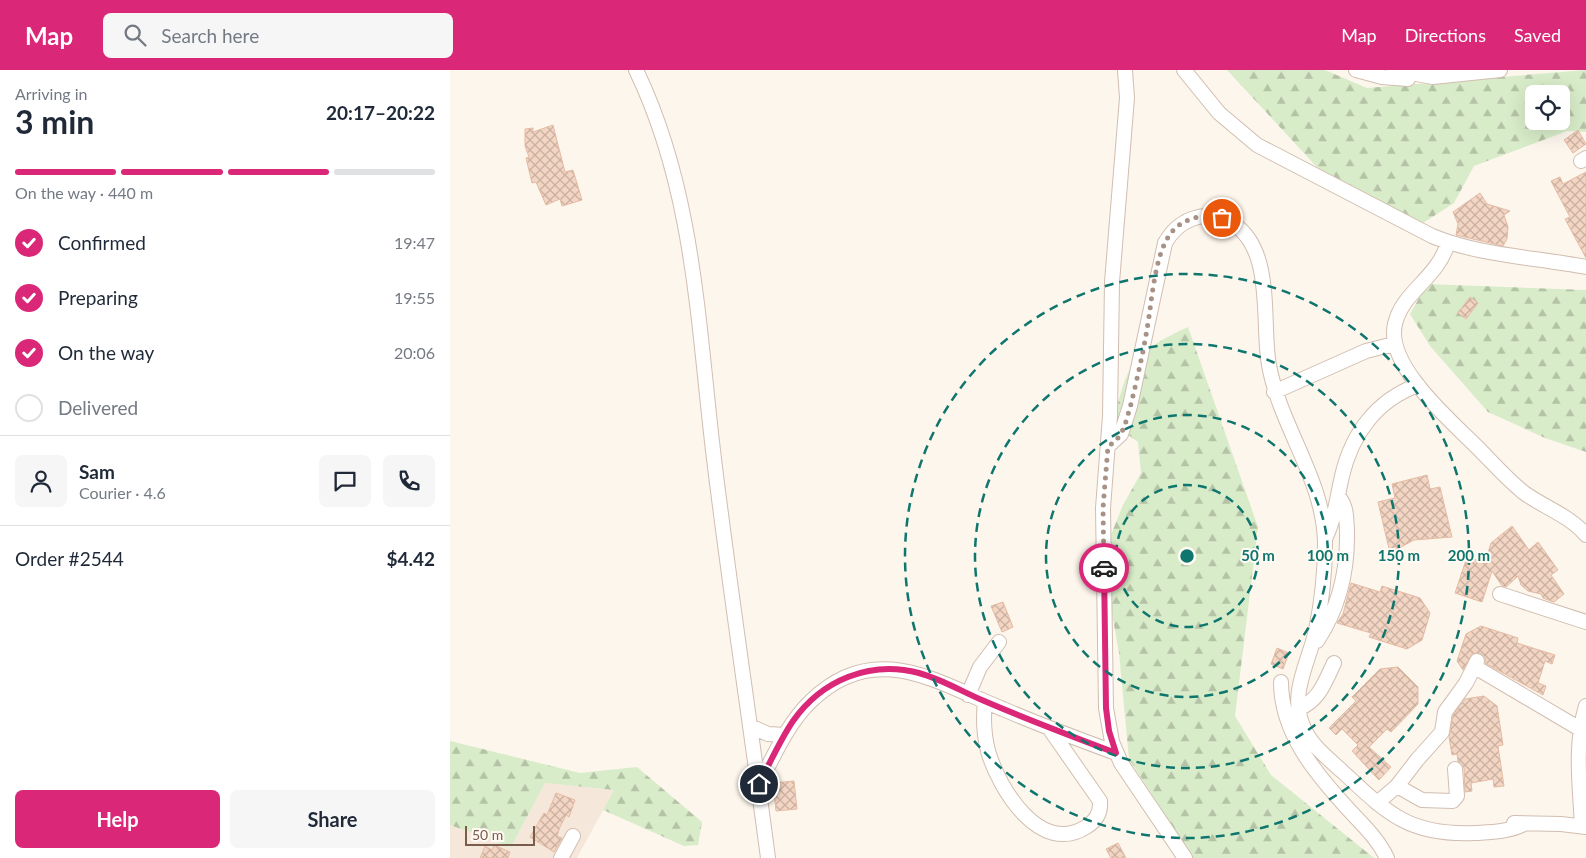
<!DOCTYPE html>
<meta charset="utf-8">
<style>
body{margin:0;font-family:Lato,sans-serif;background:#f6f6f7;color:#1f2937;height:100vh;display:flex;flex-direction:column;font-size:19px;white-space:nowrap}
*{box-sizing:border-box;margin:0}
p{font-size:16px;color:#747a83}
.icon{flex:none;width:28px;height:28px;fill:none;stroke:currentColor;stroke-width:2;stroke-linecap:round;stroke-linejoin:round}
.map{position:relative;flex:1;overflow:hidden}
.side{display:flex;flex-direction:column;background:#fff;width:450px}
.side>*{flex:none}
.buttons{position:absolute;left:1075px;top:15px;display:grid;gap:10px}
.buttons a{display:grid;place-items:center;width:45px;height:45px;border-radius:8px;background:#fff;box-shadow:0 5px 20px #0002;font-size:25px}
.scale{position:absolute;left:15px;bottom:12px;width:70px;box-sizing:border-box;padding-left:5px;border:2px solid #7a5c4d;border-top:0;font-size:14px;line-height:18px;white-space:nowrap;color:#7a5c4d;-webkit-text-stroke:4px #fffaf3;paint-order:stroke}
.pin{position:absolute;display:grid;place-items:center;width:42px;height:42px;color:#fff;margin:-21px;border:2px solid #fff;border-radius:50%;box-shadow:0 1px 5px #0007}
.courier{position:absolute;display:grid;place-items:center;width:50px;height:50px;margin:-25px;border:4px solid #db2777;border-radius:50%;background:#fff;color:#222;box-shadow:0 1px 6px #0007}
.overview em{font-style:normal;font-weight:700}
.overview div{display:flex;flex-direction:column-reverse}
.overview{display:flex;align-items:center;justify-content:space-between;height:85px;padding:0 15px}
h1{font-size:32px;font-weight:700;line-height:38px}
.bar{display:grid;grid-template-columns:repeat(4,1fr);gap:8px 5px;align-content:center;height:60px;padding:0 15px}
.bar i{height:6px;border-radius:4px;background:#e0e1e3}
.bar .selected{background:#db2777}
.bar p{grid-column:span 4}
.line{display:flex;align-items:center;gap:12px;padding:0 15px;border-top:1px solid #e0e1e3}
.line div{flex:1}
.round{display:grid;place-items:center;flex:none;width:52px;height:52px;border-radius:8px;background:#f6f6f7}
ol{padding:0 15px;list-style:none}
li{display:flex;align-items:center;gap:15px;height:55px}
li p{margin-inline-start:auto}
li .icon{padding:5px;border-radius:50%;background:#db2777;color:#fff;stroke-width:4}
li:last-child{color:#747a83}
li i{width:28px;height:28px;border:2px solid #e0e1e3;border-radius:50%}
.button{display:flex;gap:10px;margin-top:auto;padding:10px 15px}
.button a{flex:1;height:58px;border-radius:8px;background:#db2777;color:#fff;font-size:20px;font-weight:700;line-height:58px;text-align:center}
.button a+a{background:#f6f6f7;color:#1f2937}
header{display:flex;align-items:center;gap:30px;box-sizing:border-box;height:70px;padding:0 25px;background:#db2777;color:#fff}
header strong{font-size:24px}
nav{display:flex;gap:28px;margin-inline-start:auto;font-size:18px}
.search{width:350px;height:45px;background:#f6f6f7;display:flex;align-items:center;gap:12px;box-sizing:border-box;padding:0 18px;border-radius:8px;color:#747a83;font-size:19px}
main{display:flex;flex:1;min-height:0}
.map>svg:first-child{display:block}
.residential{fill:#f5e8da}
.forest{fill:url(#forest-firs);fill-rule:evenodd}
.building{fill:url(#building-cross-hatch);stroke:#e6bba3}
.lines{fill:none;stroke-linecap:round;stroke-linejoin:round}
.minor-casing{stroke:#d1beb0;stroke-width:16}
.minor{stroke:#fff;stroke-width:14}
.done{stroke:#a89285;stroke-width:5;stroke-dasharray:0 9}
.route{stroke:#db2777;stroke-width:6}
.ring{fill:none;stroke:#0f766e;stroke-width:2.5;stroke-dasharray:9 6}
.centre{fill:#0f766e;stroke:#fffaf3;stroke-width:2.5}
.ring-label{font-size:15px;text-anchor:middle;font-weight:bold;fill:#0f766e;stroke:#fffaf3;stroke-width:4;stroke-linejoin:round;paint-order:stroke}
</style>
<header>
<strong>Map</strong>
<div class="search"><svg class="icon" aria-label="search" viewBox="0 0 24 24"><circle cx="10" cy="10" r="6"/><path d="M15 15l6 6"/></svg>Search here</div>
<nav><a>Map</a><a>Directions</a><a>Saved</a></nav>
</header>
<main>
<section class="side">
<div class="overview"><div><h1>3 min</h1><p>Arriving in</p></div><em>20:17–20:22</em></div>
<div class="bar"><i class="selected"></i><i class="selected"></i><i class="selected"></i><i></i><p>On the way · 440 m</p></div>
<ol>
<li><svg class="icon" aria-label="check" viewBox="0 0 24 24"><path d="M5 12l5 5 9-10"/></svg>Confirmed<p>19:47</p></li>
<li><svg class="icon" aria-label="check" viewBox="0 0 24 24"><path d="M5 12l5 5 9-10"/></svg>Preparing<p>19:55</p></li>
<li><svg class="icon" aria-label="check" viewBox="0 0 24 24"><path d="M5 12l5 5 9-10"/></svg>On the way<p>20:06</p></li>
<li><i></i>Delivered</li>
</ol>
<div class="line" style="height:90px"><a class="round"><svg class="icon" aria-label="person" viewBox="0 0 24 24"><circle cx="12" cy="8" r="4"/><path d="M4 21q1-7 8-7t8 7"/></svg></a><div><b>Sam</b><p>Courier · 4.6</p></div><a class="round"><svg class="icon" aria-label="chat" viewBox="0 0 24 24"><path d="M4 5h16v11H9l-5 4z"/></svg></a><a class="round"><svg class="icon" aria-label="phone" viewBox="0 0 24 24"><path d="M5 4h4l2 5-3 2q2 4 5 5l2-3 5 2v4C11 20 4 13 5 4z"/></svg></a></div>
<div class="line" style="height:65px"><div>Order #2544</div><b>$4.42</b></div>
<div class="button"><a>Help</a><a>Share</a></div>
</section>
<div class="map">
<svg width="1136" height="788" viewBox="0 0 1136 788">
<defs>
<pattern id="forest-firs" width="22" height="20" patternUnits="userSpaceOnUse" patternTransform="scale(1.25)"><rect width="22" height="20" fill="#d8ecc9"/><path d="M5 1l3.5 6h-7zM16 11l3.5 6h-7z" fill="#b4c2a5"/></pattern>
<pattern id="building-cross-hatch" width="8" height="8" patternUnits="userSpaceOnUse" patternTransform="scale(1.25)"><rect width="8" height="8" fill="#f3d5c3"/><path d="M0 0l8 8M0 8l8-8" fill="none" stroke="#cab0a1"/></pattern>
</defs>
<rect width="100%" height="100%" fill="#fdf6ec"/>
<path class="residential" d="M95,713L164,720L127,788H0V755L61,777Z"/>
<path class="forest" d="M777,0H875L917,18L1136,0V62L1117,61L1024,96L1004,133L973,153L877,108ZM1084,24H1111V51H1084Z
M977,214L1136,220V382L1095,368L1038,342L980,276L960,244Z
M738,257L808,457L785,646L821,705L924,788H743L679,689L669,583L652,487L673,435L691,403L688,372L663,354C668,334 672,311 683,294C693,279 722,264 738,257Z
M0,671L130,703L187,697L252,752L248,775L234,776L153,740L164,720L95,713L61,777L0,755Z"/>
<path class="building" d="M103,55L115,102L123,100L132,130L112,136L110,129L96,135L86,112L82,113L76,88L79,87L75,76V59L83,58V62Z
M1128,60L1136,74L1123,83L1114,70Z
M1136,102V188L1115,149L1120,147L1101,111L1110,107L1113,114Z
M1030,123L1037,134L1060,141L1054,145L1058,157L1057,169L1053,176L1006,165L1008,154L1003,142Z
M1020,227L1028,233L1016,249L1008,243Z
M977,405L980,419L990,417L1002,467L964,470L940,483L928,432L945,428L942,414Z
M1062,456L1079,480L1088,472L1108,500L1101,505L1114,524L1104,532L1093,528L1091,524L1078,521L1071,515L1068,506L1056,517L1052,516L1042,501L1032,532L1005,523L1017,487L1035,493L1041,473Z
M901,513L930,522L932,516L970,528L980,543L972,570L957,579L919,567L921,563L887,553L893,544Z
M553,532L563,557L552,562L541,536Z
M1031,556L1068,568L1067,573L1105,585L1102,594L1095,591L1088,613L1096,616L1093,625L1035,593V587L1030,583L1022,584L1013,600L1007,591L1016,564Z
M827,578L839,583L833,599L821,594Z
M948,597L968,617V634L941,662L937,659L919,677L941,697L929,710L902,681L908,675L892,659L886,665L879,658L906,631L902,627L930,599Z
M1034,626L1047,636L1053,675L1048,676L1054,716L1044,717L1043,709L1021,713L1022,721L1015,722L1014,698L1008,691L1007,684L1002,685L999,667L1003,645L1015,629Z
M344,711L347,739L326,741L323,713Z
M106,723L125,730L119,747L116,745L110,757L107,766L112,768L104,782L80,767L94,743L97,745Z
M668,773L676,788H661L656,779Z
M44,775L60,782L58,788H30L35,776L42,780Z"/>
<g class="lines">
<g class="minor-casing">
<path id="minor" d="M186,0C246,124 248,262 265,397C281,527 301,658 318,788
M675,0L677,28L662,212L660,346L653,438L656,638L662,672L671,693L735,788
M734,0L769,43L807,75L982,166C1031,186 1084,187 1136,197
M906,0L932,7L958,9
M944,0L983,7L1050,0
M1131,91L1136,88
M998,173C987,209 952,222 945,254C935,295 1000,350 1027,377C1042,392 1056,408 1073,422C1093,437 1119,445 1136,465
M824,322L916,281L944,274
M658,376L671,364L680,336L715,173C728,150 753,139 778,151C826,174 811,253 819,295C830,357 874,409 875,473C875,502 872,531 866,560C859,592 839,623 853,656C860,675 878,688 893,702C938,744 960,766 1025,763C1041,762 1057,762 1072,755
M875,469C885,448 887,428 892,406C902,363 927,330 968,315
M1050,524L1136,552
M867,571C889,538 898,499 897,460C896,448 897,437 889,427
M1025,597L1130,659
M831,612C831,663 866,704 899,740C913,755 928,769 937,788
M518,625L530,597L549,572
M535,632C533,649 534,665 538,681C549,719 590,786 636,757C646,751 651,742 650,731L599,658
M848,639C869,631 875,612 884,593
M302,657L318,664L335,665
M309,714C324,686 337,654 361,631C425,569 486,612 553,639C590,655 628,669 666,683
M947,716L972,730L1003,731L1007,726L1005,699
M927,733L947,716L967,690L992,662L995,642L1016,613L1027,591
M1064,753L1111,754L1136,757
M1132,756C1130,716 1124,675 1136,636
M111,788L123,766"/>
</g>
<use href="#minor" class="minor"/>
</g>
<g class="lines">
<path class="done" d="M654,498L653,438L658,376C674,368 676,350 681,334C687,309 693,284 697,259C702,232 704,185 721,163C734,147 753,144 772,148"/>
<path class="route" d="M309,714C320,693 330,670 343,651C372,610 420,590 469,603C491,609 511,621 532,630C576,649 621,666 666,683L659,661L656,638L654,498"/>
</g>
<g class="ring">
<circle cx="737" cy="486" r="71"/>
<circle cx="737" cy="486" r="141"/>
<circle cx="737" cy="486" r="212"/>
<circle cx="737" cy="486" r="282"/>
</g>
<circle cx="737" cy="486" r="8" class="centre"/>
<g class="ring-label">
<text x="808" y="491">50 m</text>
<text x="878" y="491">100 m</text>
<text x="949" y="491">150 m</text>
<text x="1019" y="491">200 m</text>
</g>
</svg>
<div class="buttons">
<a><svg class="icon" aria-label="locate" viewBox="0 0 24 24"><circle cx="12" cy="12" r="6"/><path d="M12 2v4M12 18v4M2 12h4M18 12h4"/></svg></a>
</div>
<div class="scale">50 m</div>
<div class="pin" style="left:772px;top:148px;background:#ea580c"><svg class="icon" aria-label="bag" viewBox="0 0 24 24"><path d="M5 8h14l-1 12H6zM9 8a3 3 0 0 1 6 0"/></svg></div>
<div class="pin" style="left:309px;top:714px;background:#1f2937"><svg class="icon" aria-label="home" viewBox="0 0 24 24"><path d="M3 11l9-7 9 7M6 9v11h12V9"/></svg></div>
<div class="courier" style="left:654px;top:498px"><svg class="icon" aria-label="car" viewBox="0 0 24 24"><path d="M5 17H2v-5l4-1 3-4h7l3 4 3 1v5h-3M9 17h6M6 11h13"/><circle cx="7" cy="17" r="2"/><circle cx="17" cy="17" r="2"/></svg></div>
</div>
</main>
